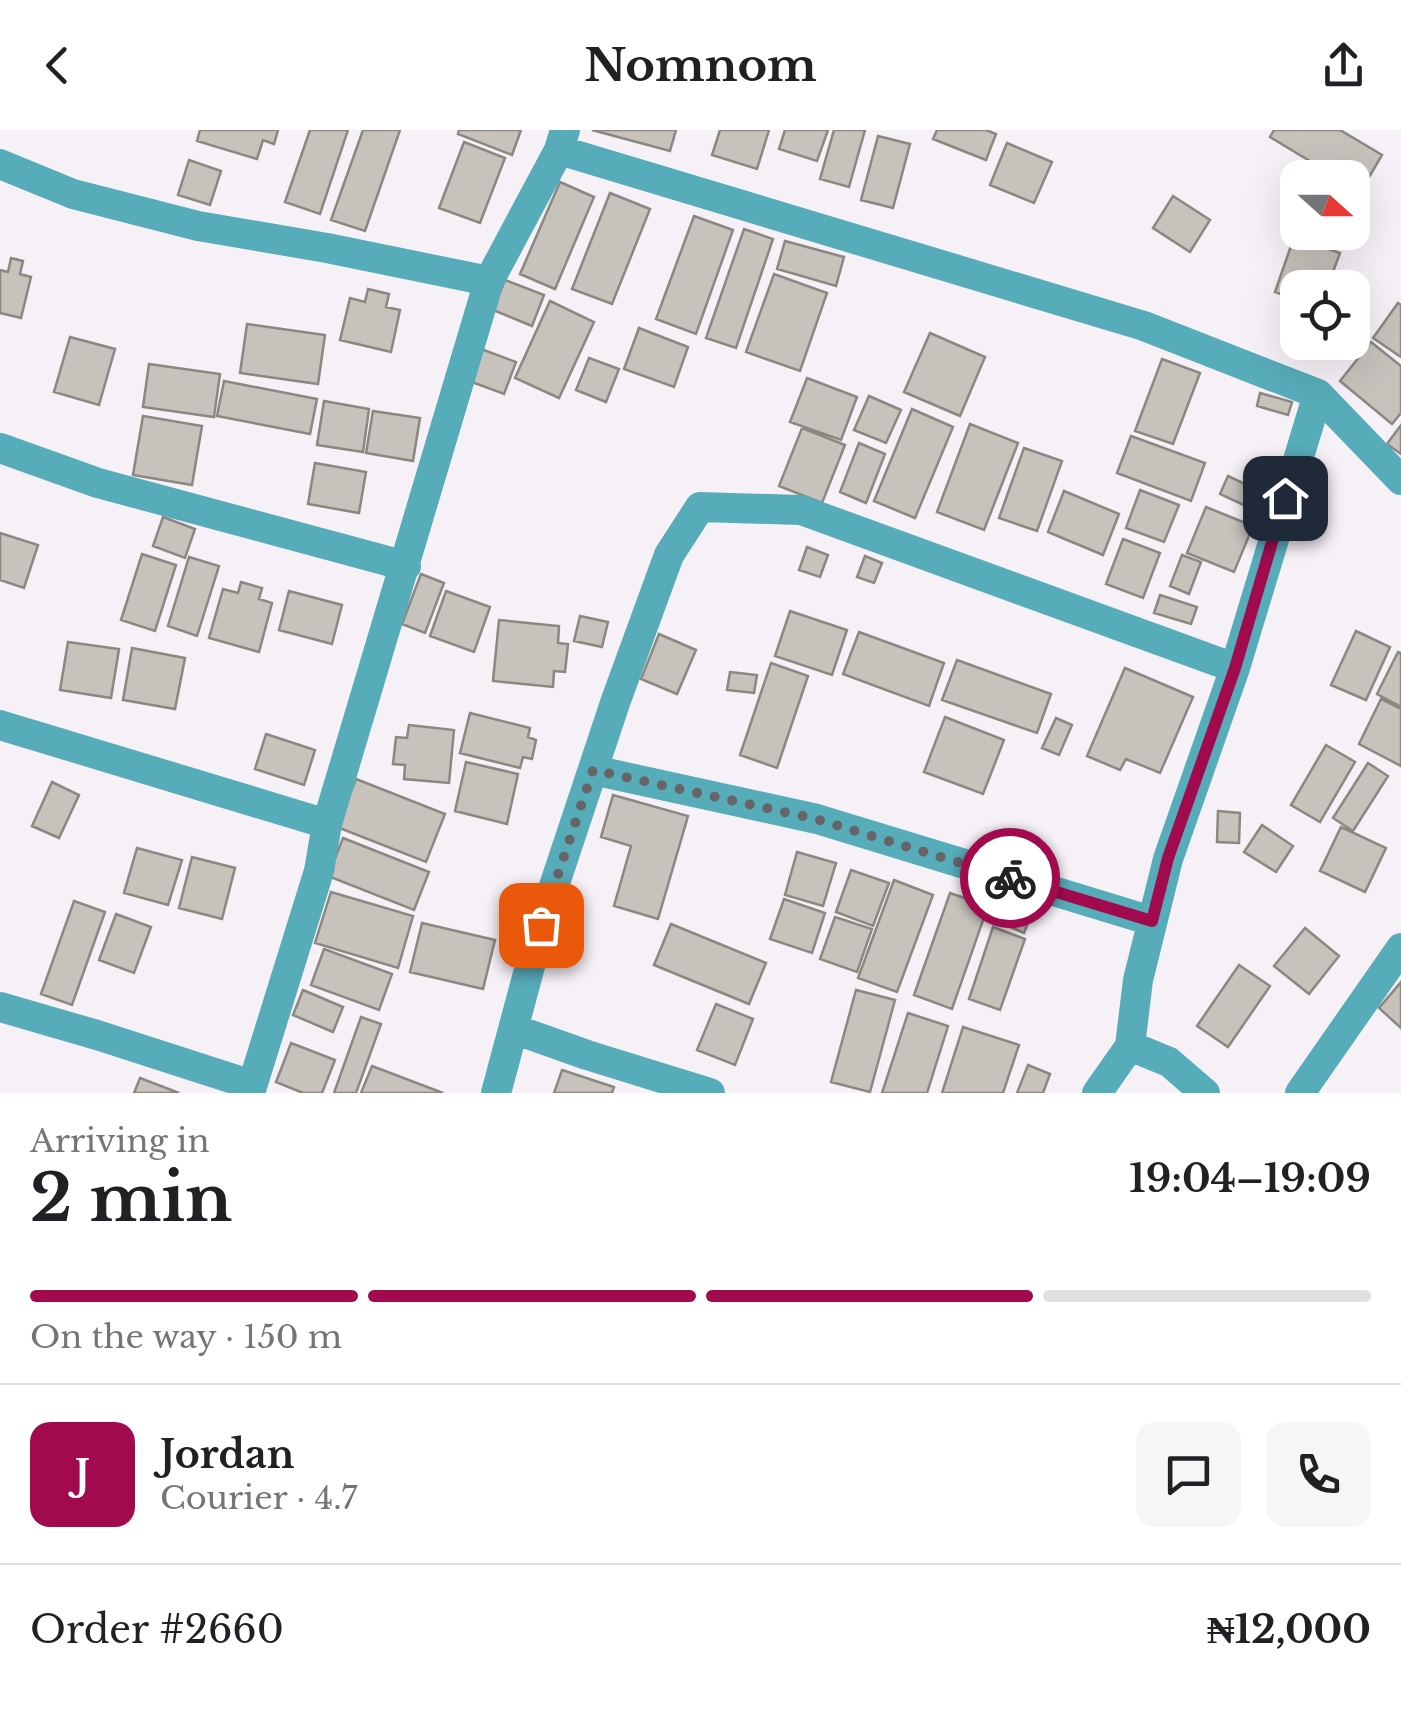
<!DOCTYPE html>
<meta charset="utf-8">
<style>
body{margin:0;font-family:"Libre Baskerville",serif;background:#f6f6f6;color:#202124;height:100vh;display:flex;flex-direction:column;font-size:38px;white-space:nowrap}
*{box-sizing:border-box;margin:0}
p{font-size:32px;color:#757577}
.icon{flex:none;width:55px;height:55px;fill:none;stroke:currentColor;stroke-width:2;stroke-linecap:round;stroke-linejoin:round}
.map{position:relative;height:963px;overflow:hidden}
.drawer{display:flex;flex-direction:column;background:#fff;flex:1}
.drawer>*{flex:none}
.needle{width:65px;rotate:111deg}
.controls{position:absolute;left:1280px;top:30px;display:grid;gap:20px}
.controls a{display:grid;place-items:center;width:90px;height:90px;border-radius:20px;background:#fff;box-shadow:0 10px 40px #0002;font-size:50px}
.pin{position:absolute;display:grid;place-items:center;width:85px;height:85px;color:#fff;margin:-42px;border-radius:20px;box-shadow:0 5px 15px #0006}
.courier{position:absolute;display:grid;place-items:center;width:100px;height:100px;margin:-50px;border:8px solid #a10b4d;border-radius:50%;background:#fff;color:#222;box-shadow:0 2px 12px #0007}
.overview em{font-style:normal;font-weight:700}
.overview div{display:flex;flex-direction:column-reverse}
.overview{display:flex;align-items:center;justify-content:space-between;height:170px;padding:0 30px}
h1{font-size:65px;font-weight:700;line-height:75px}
.bar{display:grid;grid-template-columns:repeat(4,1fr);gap:15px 10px;align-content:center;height:120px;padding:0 30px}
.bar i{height:12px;border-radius:8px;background:#e0e0e0}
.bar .active{background:#a10b4d}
.bar p{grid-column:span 4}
.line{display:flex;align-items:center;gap:25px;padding:0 30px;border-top:2px solid #e0e0e0}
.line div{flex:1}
.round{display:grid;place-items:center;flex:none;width:105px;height:105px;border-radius:20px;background:#f6f6f6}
header{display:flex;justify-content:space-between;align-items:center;height:130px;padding:0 30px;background:#fff;font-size:45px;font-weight:700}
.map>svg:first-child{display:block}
.building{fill:#c7c2bc;stroke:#8b8781;stroke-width:2.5}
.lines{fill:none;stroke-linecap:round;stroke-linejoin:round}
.minor{stroke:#57acb9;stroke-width:30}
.done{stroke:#676467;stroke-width:10;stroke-dasharray:0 18}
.route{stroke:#a10b4d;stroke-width:12}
</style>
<header><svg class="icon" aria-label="back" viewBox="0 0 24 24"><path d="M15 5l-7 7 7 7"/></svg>Nomnom<svg class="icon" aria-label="share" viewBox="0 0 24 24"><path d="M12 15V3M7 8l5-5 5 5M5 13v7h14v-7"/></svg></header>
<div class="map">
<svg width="1401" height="963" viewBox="0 0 1401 963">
<rect width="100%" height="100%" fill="#f6f1f6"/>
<path class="building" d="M200,0H278L274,14L263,10L257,29L197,11Z
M310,0H348L320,84L285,72Z
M363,0H400L365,101L331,90Z
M459,0H521L512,25L458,4Z
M592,0H676L670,21Z
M720,0H769L757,39L712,25Z
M785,0H828L817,31L779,19Z
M834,0H865L849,57L820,49Z
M937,0H986L996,4L986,30L933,9Z
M1274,0H1340L1382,25L1361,61L1352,56V48H1338L1270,7Z
M878,6L910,14L893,78L861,70Z
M464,12L505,28L480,93L439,78Z
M1007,13L1052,32L1034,73L990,55Z
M189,30L221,41L210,75L178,65Z
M560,52L594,67L555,159L520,144Z
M610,63L650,79L612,174L572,159Z
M1173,66L1210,90L1190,122L1153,98Z
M694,86L733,100L696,204L656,189Z
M744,99L773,109L736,218L706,208Z
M1294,107L1340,123L1327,158H1298V170L1275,162Z
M785,111L844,127L836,156L777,139Z
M11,128L23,131L20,144L31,147L21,188L0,183V140L8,142Z
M774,144L827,163L800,241L746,222Z
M505,150L544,165L532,196L493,180Z
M368,159L389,164L386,177L400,180L391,222L340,210L350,168L365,172Z
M550,171L594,192L559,268L515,248Z
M1398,173L1401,175V227L1373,208Z
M247,194L325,205L318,254L240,243Z
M639,198L688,217L674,257L624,239Z
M930,203L985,227L960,286L904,262Z
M70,207L115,219L99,275L54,262Z
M1371,212L1401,236V283L1392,294L1340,251Z
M481,219L516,232L504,264L469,251Z
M589,228L619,239L606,272L576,260Z
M1162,229L1200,243L1173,314L1135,301Z
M149,234L220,244L214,287L143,277Z
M807,248L857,267L841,310L790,292Z
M224,251L317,269L310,304L217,286Z
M1260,263L1292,272L1288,285L1257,276Z
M869,266L901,280L886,313L854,300Z
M324,271L369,279L363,322L317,315Z
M912,279L953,297L915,388L874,371Z
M373,281L420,288L413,331L366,323Z
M143,286L202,296L192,355L133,345Z
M970,294L1018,313L984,400L937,382Z
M1401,295V324L1387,314Z
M802,298L845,315L822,373L779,356Z
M1131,306L1205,333L1191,371L1117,343Z
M859,313L885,324L866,373L840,362Z
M1024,318L1062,331L1037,401L999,388Z
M315,333L366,342L359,383L308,374Z
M1228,346L1260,361L1252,379L1220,364Z
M1140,360L1179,375L1164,412L1126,398Z
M1064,361L1119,384L1103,425L1048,402Z
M1206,377L1253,396L1234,442L1187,423Z
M163,387L195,399L185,428L153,416Z
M0,403L38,415L24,458L0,450Z
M1123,409L1160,423L1143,468L1106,454Z
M807,417L828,425L820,447L799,440Z
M142,424L176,435L155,501L121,490Z
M1182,425L1201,432L1189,464L1170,456Z
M865,426L882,433L874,453L857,447Z
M189,427L219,436L197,506L168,496Z
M421,444L444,453L425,503L402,494Z
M241,452L262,458L259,469L272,473L259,522L209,508L223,459L238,463Z
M289,461L342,475L332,514L279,500Z
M446,461L490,477L474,522L430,506Z
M1160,465L1197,477L1191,494L1154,483Z
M790,481L847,500L832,545L775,526Z
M580,486L608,492L602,517L574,511Z
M499,490L559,496L558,513L568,514L565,542L554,541L553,557L493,551Z
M1356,501L1390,517L1366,570L1331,555Z
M859,502L944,533L929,576L843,544Z
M659,504L696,520L677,564L641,549Z
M68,512L119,519L111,568L60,560Z
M132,518L185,528L175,579L123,570Z
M1398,522L1401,523V577L1377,564Z
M957,530L1051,564L1037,603L942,570Z
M771,533L808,546L777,638L740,625Z
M1125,538L1193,567L1160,643L1126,629L1120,640L1087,626Z
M730,542L757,545L754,563L727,560Z
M1381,569L1401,579V636L1359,614Z
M470,583L530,598L528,607L536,610L532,629L523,627L520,638L460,623Z
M945,587L1004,610L983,664L924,642Z
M1056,588L1072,595L1059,625L1042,618Z
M409,595L454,600L449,653L404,649L405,635L393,634L396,607L407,608Z
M266,604L315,620L304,655L255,639Z
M1326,615L1355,632L1320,692L1291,675Z
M466,632L518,644L507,694L455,681Z
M1368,633L1388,646L1353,701L1333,688Z
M356,649L445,684L426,732L337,697Z
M52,652L79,665L59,708L32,696Z
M613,665L688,686L658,789L614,776L631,716L601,707Z
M1218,681L1240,683L1239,713L1217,712Z
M1262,695L1293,716L1276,742L1244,722Z
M1341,697L1386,718L1365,762L1320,741Z
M343,708L429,742L414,780L328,746Z
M137,718L182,730L168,775L124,763Z
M797,722L836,733L823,776L785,765Z
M192,727L235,738L222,789L179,778Z
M851,740L889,753L873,796L836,782Z
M894,750L933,765L897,862L858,848Z
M331,762L413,786L398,838L315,813Z
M950,763L988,776L952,879L914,865Z
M784,769L825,783L812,823L770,809Z
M74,771L105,782L72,875L41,864Z
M1001,773L1031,785L1024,803L994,790Z
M116,784L151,797L134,843L99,830Z
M835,787L872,799L857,842L820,829Z
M422,793L495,810L483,859L410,842Z
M671,794L766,833L749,874L654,835Z
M993,797L1025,809L1000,880L969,869Z
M1305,798L1339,826L1309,864L1274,836Z
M324,819L392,844L379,880L311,855Z
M1239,835L1270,856L1228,917L1197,896Z
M1401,852V898L1379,878Z
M303,860L343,877L333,902L293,885Z
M856,860L895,870L870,962L831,952Z
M716,874L753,889L735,935L697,920Z
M908,883L948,896L927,963H882Z
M361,887L381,894L356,963H334Z
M963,897L1019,915L1003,963H942Z
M291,913L335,930L322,963H303L276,952Z
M1028,935L1050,944L1043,963H1017Z
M372,936L443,963H361Z
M562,940L614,957L612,963H554Z
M140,948L179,963H134Z"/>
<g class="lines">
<path class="minor" d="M559,20L1144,196L1318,264L1401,350
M0,34L73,64L198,96L327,118L489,151
M0,318L98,353L406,436
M0,595L327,694
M593,640L817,689L1152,791
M0,877L97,905L252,955
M514,899L587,925L710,963
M1130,916L1169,932L1205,963
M250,963L319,741L327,694L489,151L559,20L565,0
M496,963L541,795L616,570L669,425L700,377L801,380L1235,538
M1097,963L1130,916L1138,850L1168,729L1235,538L1318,264
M1300,963L1401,818"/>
</g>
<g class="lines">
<path class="done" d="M541,795L593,640L816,689L1010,748"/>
<path class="route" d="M1010,748L1152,791L1168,728L1235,538L1285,368"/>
</g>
</svg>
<div class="controls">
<a><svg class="needle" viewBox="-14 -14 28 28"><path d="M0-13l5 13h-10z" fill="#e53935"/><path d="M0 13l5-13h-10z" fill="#757577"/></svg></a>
<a><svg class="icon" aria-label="locate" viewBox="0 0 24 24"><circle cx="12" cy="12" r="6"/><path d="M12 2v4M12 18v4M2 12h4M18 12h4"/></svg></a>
</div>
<div class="pin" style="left:541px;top:795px;background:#ea580c"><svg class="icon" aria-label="bag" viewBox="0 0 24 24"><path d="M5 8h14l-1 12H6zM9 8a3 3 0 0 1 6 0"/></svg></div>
<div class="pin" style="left:1285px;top:368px;background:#1f2937"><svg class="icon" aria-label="home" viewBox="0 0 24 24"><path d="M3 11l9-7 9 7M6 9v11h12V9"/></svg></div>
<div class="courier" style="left:1010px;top:748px"><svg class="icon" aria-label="bike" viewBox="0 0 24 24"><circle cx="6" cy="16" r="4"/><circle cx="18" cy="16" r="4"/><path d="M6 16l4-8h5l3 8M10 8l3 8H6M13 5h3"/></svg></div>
</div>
<section class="drawer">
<div class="overview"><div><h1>2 min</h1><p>Arriving in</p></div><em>19:04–19:09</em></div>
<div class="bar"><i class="active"></i><i class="active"></i><i class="active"></i><i></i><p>On the way · 150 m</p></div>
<div class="line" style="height:180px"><b class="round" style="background:#a10b4d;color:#fff">J</b><div><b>Jordan</b><p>Courier · 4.7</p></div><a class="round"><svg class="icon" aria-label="chat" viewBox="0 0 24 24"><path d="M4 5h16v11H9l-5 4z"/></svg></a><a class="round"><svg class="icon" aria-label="phone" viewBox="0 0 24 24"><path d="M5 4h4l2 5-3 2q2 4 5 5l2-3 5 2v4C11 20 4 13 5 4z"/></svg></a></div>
<div class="line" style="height:130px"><div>Order #2660</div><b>₦12,000</b></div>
</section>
